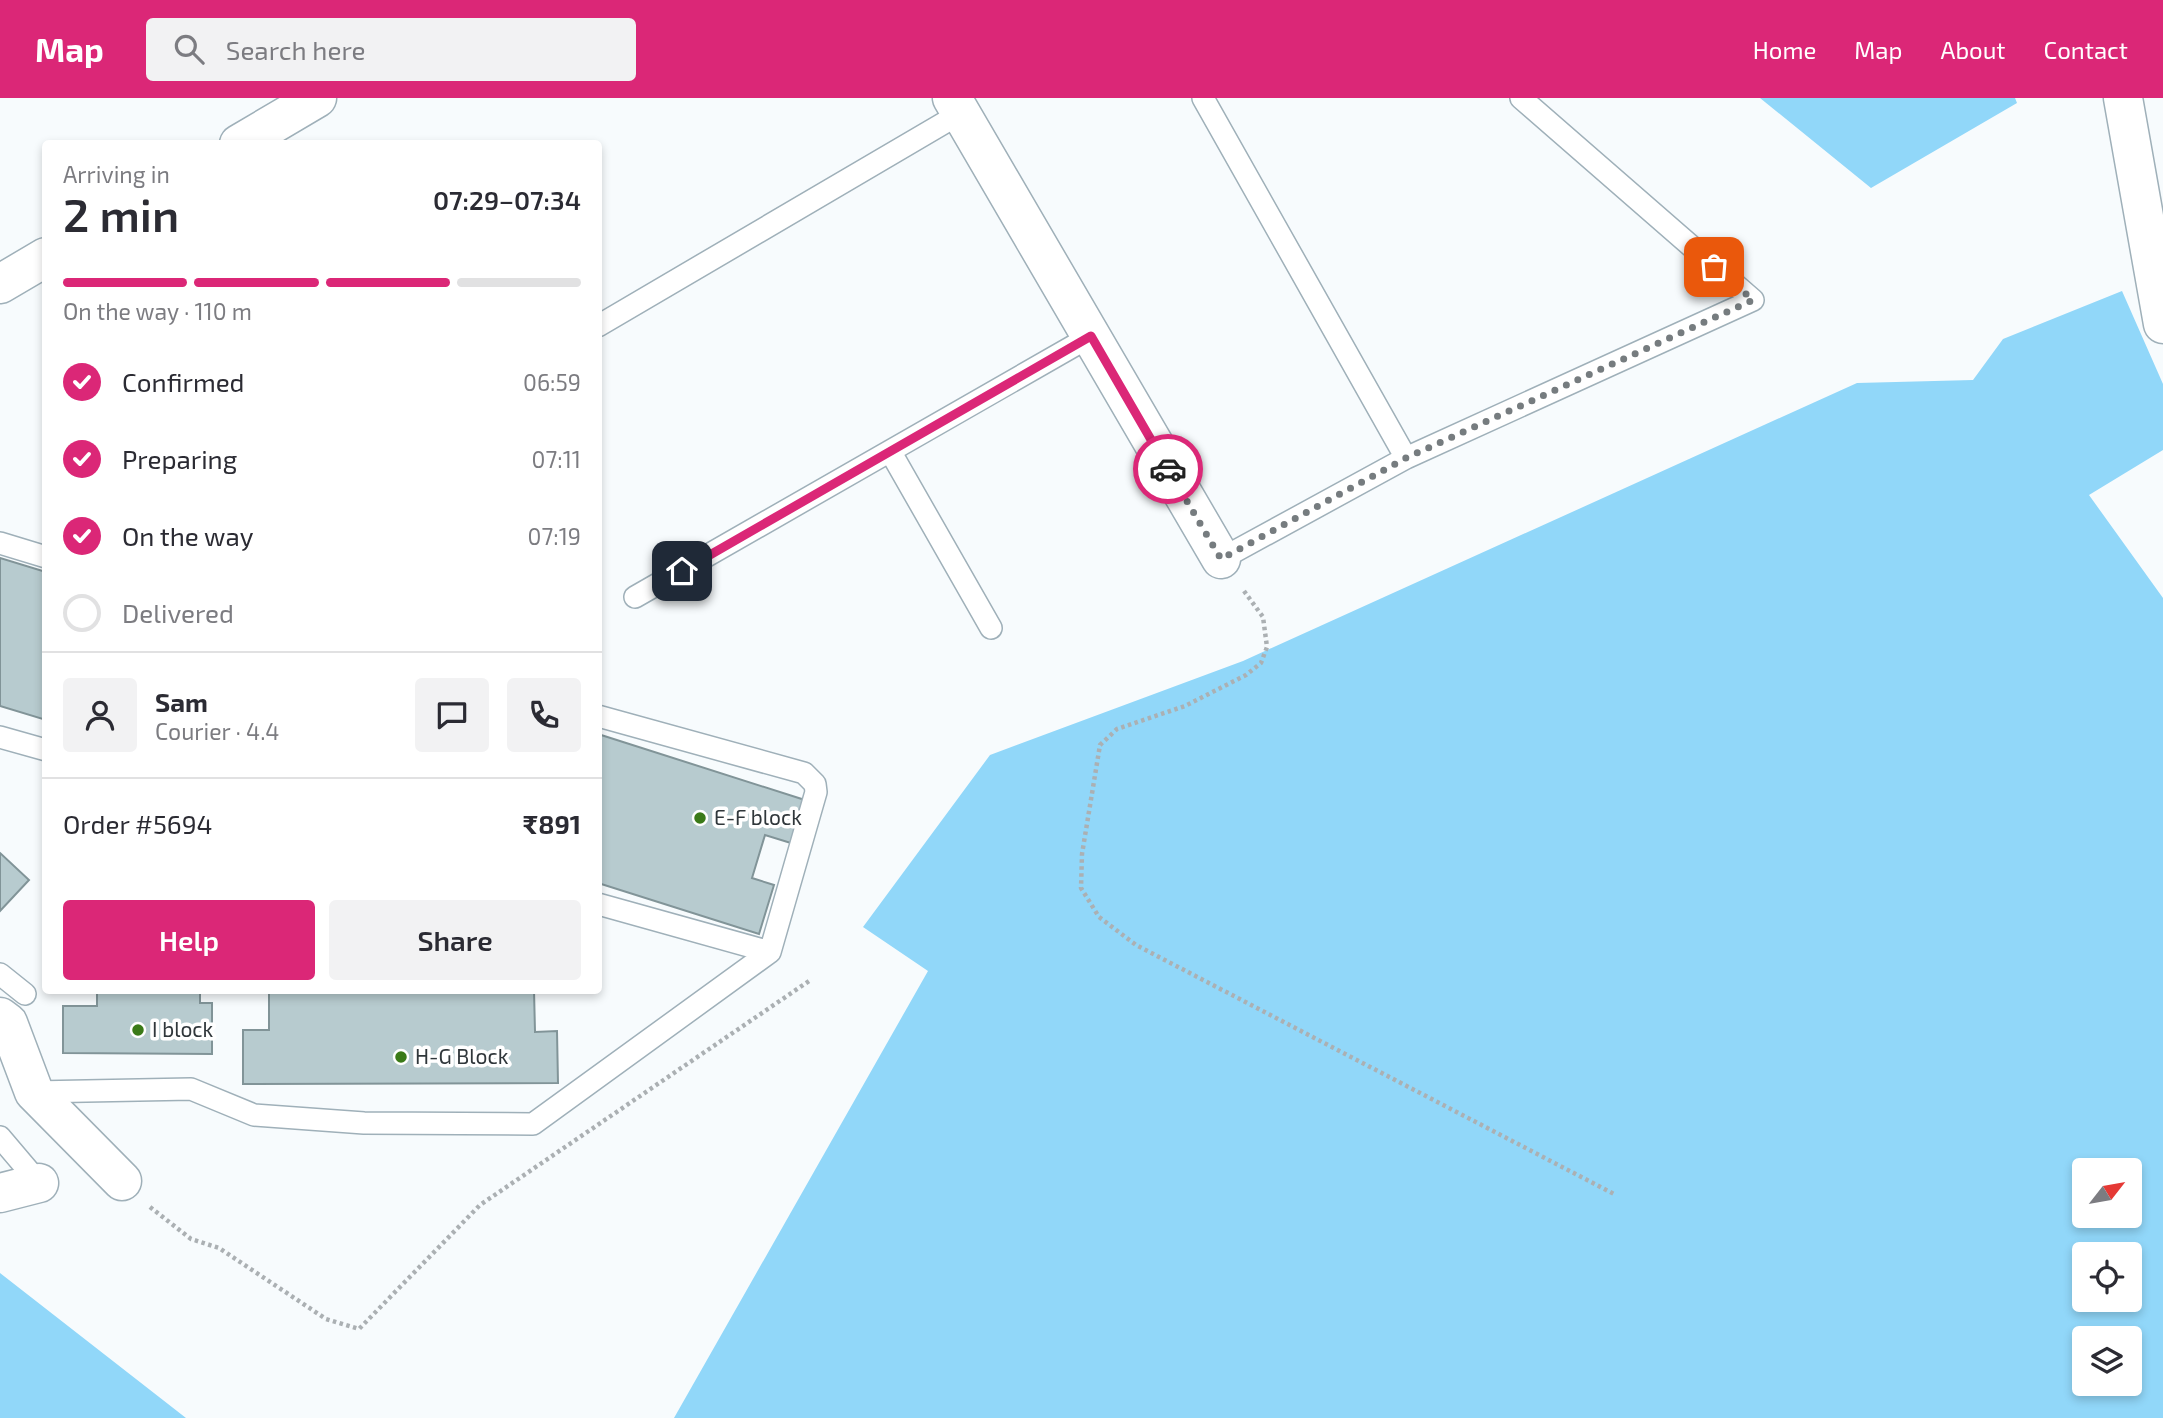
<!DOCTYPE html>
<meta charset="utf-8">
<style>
body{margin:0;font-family:"Exo 2",sans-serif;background:#f2f2f3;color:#2b2b33;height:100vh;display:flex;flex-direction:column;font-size:26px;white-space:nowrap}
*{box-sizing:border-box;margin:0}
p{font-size:23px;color:#7c7c81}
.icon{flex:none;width:38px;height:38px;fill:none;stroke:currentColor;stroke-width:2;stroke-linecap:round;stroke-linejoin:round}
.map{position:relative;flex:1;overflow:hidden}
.side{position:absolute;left:42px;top:42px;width:560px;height:854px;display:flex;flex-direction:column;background:#fff;border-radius:7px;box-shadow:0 4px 10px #0003}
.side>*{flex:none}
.needle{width:46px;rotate:59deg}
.tools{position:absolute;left:2072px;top:1060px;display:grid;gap:14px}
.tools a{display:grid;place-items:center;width:70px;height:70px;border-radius:7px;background:#fff;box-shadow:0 4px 10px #0003;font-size:35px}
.pin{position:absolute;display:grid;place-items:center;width:60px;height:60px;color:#fff;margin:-30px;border-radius:14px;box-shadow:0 4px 10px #0006}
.courier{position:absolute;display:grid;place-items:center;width:70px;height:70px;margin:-35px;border:5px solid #db2777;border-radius:50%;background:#fff;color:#222;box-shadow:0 2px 9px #0007}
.head em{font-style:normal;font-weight:600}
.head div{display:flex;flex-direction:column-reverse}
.head{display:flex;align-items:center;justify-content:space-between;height:119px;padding:0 21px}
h1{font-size:46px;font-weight:600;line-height:52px}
.bar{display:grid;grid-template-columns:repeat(4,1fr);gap:10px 7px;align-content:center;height:84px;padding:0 21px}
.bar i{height:9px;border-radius:5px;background:#e1e1e2}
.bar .on{background:#db2777}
.bar p{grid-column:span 4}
.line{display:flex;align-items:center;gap:18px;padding:0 21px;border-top:2px solid #e1e1e2}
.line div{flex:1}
.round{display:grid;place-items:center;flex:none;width:74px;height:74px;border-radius:7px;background:#f2f2f3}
ol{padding:0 21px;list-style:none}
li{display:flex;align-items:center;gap:21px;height:77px}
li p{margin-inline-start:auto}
li .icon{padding:7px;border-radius:50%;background:#db2777;color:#fff;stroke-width:4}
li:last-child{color:#7c7c81}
li i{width:38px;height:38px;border:4px solid #e1e1e2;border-radius:50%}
.cta{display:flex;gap:14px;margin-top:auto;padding:14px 21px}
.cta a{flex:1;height:80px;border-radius:7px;background:#db2777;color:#fff;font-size:28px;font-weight:600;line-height:80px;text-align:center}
.cta a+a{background:#f2f2f3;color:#2b2b33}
header{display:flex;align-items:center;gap:42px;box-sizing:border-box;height:98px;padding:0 35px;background:#db2777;color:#fff}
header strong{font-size:33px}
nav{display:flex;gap:38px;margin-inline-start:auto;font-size:24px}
.search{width:490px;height:63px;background:#f2f2f3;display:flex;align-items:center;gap:18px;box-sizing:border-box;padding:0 24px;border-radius:7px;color:#7c7c81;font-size:26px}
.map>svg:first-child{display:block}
.green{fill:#91d7f9;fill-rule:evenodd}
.building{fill:#b7cbcf;stroke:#819498;stroke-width:2}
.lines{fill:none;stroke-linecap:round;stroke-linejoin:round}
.service-casing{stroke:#9fb0b9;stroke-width:24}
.minor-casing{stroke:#9fb0b9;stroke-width:41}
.tertiary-casing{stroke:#9fb0b9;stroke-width:41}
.path{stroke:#abb0b3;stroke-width:4.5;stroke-dasharray:3.5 3.5;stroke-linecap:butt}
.service{stroke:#fff;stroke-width:21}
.minor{stroke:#fff;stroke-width:38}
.tertiary{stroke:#fff;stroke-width:38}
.done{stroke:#767c7f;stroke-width:7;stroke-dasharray:0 12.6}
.route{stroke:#db2777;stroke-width:9}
.poi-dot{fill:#3a7a18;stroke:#fff;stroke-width:2.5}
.labels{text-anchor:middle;stroke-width:7;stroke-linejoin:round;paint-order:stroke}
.poi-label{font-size:21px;fill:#30373b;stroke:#fff;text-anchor:start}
</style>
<header>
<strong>Map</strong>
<div class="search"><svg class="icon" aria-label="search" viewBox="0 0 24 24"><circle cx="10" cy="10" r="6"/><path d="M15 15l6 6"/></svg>Search here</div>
<nav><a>Home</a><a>Map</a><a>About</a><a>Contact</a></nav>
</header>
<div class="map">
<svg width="2163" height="1320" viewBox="0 0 2163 1320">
<rect width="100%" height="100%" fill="#f7fbfd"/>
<path class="green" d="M1760,0H2015L2017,5L1871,90Z
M2122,193L2163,286V352L2089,397L2163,500V1320H674L928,873L863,829L990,657L1243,563L1857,285L1973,282L2003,241ZM2084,1073H2130V1118H2084ZM2084,1157H2130V1202H2084ZM2084,1241H2130V1286H2084Z
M0,1175L186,1320H0Z"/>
<path class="building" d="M0,460L46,474V622L0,608Z
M598,636L808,703L794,746L765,737L752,780L774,787L759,836L598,785Z
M0,755L29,782L0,813Z
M97,892H200V905H212V956L63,955V908H97Z
M269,892H534L535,934L557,933L558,985L243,986V932H269Z"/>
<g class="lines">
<g class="service-casing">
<path id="service" d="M1203,0L1406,360
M598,228L961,15
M890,353L991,530
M0,445L46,459
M1221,461L1406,360L1753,202L1521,0
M635,499L1091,238
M0,639L46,652
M598,806L770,854
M0,876L25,896
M34,994L191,991L254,1017L364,1025L533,1026L770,854L816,694L815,686L804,675L598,618
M0,1039L39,1085"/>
</g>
<g class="minor-casing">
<path id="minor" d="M952,0L1221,461
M2123,0L2163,226
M0,919L8,925L34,994L122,1083
M0,1095L39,1085"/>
</g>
<g class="tertiary-casing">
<path id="tertiary" d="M239,46L317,0
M0,186L46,159"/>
</g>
<path class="path" d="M1244,493L1263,519L1267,549L1261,565L1246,577L1185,608L1117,631L1100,647L1082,756L1081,790L1099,819L1136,847L1614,1096
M150,1109L191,1141L219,1150L326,1221L359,1231L480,1107L809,883"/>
<use href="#service" class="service"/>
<use href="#minor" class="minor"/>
<use href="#tertiary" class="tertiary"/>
</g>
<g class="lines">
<path class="done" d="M1168,371L1221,461L1406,360L1753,202L1714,169"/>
<path class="route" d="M682,473L1091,238L1168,371"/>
</g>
<g class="poi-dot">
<circle cx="700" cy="720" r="7"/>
<circle cx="138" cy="932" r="7"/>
<circle cx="401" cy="959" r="7"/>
</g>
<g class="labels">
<g class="poi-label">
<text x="714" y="727">E-F block</text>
<text x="152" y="939">I block</text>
<text x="415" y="966">H-G Block</text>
</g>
</g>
</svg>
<div class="tools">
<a><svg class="needle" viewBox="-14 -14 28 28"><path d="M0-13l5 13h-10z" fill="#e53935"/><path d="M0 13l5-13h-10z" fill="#7c7c81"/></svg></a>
<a><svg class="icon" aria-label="locate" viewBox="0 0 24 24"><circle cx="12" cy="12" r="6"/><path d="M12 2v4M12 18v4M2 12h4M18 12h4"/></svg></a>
<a><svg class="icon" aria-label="layers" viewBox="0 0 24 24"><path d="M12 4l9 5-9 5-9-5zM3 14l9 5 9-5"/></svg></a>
</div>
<div class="pin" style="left:1714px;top:169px;background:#ea580c"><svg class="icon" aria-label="bag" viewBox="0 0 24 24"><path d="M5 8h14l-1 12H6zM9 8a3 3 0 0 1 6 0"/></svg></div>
<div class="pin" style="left:682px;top:473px;background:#1f2937"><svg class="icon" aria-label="home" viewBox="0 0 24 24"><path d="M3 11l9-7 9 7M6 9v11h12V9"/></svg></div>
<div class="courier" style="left:1168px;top:371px"><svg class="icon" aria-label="car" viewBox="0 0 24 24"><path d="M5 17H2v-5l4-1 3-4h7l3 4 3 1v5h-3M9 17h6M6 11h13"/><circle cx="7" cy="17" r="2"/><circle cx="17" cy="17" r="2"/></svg></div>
<section class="side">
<div class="head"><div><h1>2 min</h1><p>Arriving in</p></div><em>07:29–07:34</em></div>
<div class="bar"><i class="on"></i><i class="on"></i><i class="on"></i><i></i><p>On the way · 110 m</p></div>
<ol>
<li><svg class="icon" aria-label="check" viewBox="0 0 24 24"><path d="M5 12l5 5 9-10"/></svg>Confirmed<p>06:59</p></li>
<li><svg class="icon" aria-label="check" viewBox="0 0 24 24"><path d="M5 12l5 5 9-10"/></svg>Preparing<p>07:11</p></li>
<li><svg class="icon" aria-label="check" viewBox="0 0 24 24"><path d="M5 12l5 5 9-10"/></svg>On the way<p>07:19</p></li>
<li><i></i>Delivered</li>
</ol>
<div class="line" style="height:126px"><a class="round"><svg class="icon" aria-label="person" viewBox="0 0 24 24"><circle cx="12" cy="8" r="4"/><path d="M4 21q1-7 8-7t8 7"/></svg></a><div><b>Sam</b><p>Courier · 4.4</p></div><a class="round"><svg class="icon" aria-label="chat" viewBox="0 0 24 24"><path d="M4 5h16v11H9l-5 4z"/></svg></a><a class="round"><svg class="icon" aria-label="phone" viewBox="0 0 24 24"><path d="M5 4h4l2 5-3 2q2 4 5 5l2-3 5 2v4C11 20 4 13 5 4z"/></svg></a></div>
<div class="line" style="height:91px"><div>Order #5694</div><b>₹891</b></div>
<div class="cta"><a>Help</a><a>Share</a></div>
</section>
</div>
